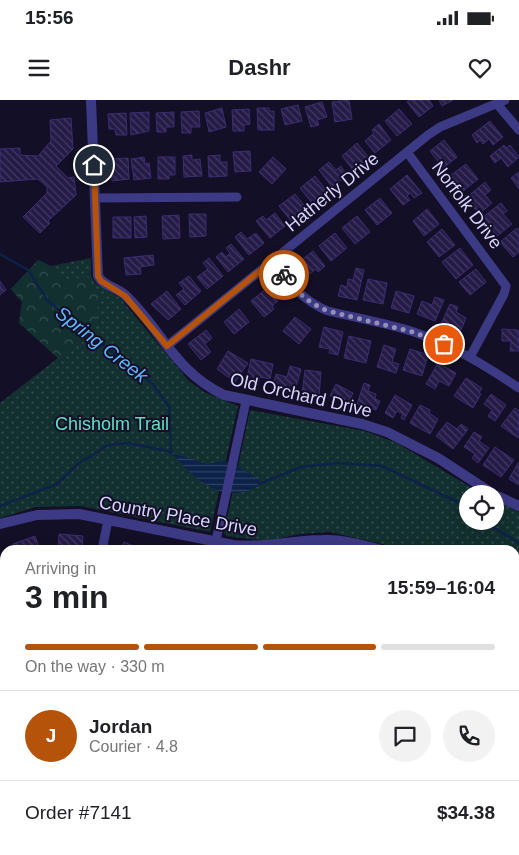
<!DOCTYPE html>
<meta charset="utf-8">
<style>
body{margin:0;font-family:Helvetica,sans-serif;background:#f2f2f2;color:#202124;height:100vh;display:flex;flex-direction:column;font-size:19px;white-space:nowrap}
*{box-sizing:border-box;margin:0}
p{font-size:16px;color:#757577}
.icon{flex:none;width:28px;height:28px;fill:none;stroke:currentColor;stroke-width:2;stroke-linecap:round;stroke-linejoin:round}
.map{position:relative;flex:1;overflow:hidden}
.side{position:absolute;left:0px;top:445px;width:520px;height:310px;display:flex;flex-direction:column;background:#fff;border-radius:15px 15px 0 0;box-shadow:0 2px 12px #0003}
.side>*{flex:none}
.controls{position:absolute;left:459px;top:385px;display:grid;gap:10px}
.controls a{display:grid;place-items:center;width:45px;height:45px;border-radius:50%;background:#fff;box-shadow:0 2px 12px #0003;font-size:25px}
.pin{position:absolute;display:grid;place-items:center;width:42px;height:42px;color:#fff;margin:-21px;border:2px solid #fff;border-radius:50%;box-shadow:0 1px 5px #0007}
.courier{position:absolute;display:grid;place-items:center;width:50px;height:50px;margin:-25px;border:4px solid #b45309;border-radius:50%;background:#fff;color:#222;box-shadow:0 1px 6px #0007}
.overview em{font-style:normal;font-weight:700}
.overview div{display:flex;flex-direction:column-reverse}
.overview{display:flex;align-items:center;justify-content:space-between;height:85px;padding:0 25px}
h1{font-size:32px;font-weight:700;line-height:38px}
.bar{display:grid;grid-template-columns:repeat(4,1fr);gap:8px 5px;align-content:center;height:60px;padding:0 25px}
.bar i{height:6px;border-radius:4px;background:#e0e0e0}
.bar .current{background:#b45309}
.bar p{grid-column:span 4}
.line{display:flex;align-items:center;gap:12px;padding:0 25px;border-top:1px solid #e0e0e0}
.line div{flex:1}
.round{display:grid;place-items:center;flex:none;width:52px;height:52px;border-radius:26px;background:#f2f2f2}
.status{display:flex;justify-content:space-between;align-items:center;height:35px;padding:0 25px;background:#fff;direction:ltr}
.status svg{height:14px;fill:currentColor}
header{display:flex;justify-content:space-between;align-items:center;height:65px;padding:0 25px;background:#fff;font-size:22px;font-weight:700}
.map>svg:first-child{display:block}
.grass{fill:url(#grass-dots)}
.forest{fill:url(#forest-crowns)}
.water{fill:url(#water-rules)}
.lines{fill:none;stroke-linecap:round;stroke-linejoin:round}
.stream{stroke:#0c2248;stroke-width:2.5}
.building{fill:url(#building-back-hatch);stroke:#3b2d73}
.minor{stroke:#3d3a85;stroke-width:9}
.tertiary{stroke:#3d3a85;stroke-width:10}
.primary{stroke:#c25bff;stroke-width:12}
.done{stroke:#948fb3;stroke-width:5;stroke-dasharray:0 9}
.route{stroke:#b45309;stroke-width:6}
.labels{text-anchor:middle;stroke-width:4;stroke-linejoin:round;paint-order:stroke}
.street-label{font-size:18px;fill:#d9d4ff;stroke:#130f26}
.park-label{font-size:18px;fill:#5fe0c0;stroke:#130f26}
.water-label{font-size:19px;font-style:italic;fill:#62b6ff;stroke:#130f26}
</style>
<div class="status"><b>15:56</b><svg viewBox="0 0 49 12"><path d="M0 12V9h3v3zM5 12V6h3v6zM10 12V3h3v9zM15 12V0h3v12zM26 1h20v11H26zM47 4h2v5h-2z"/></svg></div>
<header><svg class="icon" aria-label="menu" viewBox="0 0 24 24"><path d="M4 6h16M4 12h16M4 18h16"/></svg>Dashr<svg class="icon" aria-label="heart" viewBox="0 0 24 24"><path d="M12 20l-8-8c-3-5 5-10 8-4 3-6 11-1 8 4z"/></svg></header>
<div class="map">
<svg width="519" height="755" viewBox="0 0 519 755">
<defs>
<pattern id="grass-dots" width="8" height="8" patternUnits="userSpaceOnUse" patternTransform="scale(1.25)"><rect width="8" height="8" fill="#12302f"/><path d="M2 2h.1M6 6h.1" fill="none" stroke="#344d4e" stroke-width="1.8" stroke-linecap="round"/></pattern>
<pattern id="forest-crowns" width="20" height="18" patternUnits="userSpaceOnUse" patternTransform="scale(1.25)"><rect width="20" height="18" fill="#12302f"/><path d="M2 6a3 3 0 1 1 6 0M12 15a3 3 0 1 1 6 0" fill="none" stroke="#344d4e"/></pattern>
<pattern id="water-rules" width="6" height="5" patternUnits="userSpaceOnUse" patternTransform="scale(1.25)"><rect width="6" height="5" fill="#0c2248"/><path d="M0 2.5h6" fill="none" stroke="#2f4163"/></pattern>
<pattern id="building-back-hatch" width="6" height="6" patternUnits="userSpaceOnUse" patternTransform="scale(1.25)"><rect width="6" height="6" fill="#241b47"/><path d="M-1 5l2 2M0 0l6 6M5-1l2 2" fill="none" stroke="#433b63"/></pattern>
</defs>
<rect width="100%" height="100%" fill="#130f26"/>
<path class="grass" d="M91,158V176L95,183L120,198L189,281L204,292L238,306L210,432L81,406L36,407L0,418V303L58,258L19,223L22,202L11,189L38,160L51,166Z
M250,310L365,331L397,343L482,394H468V421H495V400L519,412V513L515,511V450H407L330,432L300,434L267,441L226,436L224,432Z"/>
<path class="forest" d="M38,160L50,166L65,180L88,177L91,187L100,196L92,236L58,258L19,223L22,202L11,189Z"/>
<path class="water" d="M171,352L207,364L223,361L232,363L257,378L262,384C224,408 195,380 171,352Z"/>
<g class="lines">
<path class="stream" d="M0,154L28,170L48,201L153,284L169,307L171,352
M259,384L301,367L338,363L382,366L468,407
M0,406L57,384L78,364L108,345L128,343L172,352
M483,421L519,443"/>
</g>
<path class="building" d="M349,0L352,19L335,22L332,2Z
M410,0H429L433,6L419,17L407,2Z
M439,0H453L442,6Z
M322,2L327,17L317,20L319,25L311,27L305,7Z
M298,5L302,21L285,25L281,9Z
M222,8L226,27L209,32L205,13Z
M257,8H269V11H274V30H258Z
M249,9L250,24L244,25V31H233L232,10Z
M399,9L412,24L397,36L385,21Z
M199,11L200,27H191V33H182L181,12Z
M149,12V31L131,35L130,13Z
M174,12V27H166V32H157L156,13Z
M126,13L127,35H116L115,29H109L108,14Z
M71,18L73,49L56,66L68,78L74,77L76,95L48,121L50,123L40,133L23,117L47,93V87L38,79L0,82V49L20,48V55L38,56L51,41L50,20Z
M490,21L503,37L493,45L489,39L483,44L480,40L477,43L472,35Z
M379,24L391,40L375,53L365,41L374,33L372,30Z
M444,40L457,57L443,68L430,51Z
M357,43L369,58L353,70L342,56Z
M504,45L506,48L510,45L519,57L508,67L501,58L495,63L490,56Z
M250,51L251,71L235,72L233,52Z
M192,55V60L200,59L202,76L184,77L183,56Z
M220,55V62H227V76L209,77L208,56Z
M144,57L145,64L149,63L151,78L134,80L131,59Z
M158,57H175V75H169V79H158Z
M273,57L286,69L272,84L259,72Z
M128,58L129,79L112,81L110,59Z
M329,62L336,70L341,66L347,75L332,87L319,70Z
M466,64L478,79L462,92L450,76Z
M519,72V89L511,78Z
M407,75L422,93L414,98L410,93L407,96L410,100L403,105L390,89Z
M315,76L327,91L312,103L300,88Z
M485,82L491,90L485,95L492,103L479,114L466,98Z
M295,94L307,109L291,121L279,106Z
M380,98L392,113L377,125L365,110Z
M501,103L507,111L503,114L512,124L497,136L482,118Z
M427,109L439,124L424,136L413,121Z
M275,113L285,126L270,138L256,121L263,116L266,120Z
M189,114H206V136L190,137Z
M179,115L180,138L163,139L162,116Z
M146,116L147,137L135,138L134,117Z
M357,116L370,132L355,144L342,128Z
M113,117H131V138H113Z
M517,128L519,131V152L513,157L500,142Z
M442,129L455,145L439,157L427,142Z
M241,132L247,139L256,133L264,143L249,155L235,137Z
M335,133L347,148L331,161L319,146Z
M231,144L244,159L228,172L216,157L222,152L226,157L230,153L226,148Z
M460,148L473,165L456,179L442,162Z
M313,151L325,166L318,172L316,169L310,174L300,161Z
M153,155L154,165L140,167L141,174L126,175L124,158Z
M209,158L223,176L207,189L197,177L208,169L203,163Z
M356,168L364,170L357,200L338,196L341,185L347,187L348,179L353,180Z
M476,169L486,182L470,195L459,182Z
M189,176L201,191L185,205L176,195L184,189L179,183Z
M368,179L387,183L383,204L363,200Z
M0,181L6,190L0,195Z
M267,188L278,201L272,206L274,209L264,217L251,201Z
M167,191L181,209L168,220L151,204Z
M396,191L414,196L409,213L391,208Z
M435,197L444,200L435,221L417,214L422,201L432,205Z
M450,204L458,207L456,212L466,218L460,232L441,224Z
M239,209L249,222L234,234L224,222Z
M295,217L311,229L299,244L283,231Z
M324,227L343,232L338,255L329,253L330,249L319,247Z
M502,229L518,230L519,251H510L511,241H502Z
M206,230L212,238L205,244L211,252L201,260L188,244Z
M349,236L371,241L366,263L344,258Z
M384,245L396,249L392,262L399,264L396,273L377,267Z
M410,249L428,255L422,276L403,270Z
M228,251L248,263L235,282L217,269Z
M251,259L273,264L270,279L260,277L258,285L246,283Z
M438,263L456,273L449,286L439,281L435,289L426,284Z
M290,266L301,269L294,294L272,288L276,274L287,277Z
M305,270L321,272L319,297L302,295Z
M466,278L482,288L479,293L481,294L473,308L454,296Z
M364,283L370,285L368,291L376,294L375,299L380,301L376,310L357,304Z
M336,284L353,293L348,304L330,296Z
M491,294L506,305L495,321L488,316L492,310L484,304Z
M395,295L412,305L404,320L401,318L403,314L397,311L393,318L385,313Z
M420,305L430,310L429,313L438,319L430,334L410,323Z
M515,308L519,311L518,338L501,326Z
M447,322L457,329L461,324L468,329L453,349L436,336Z
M474,332L482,337L479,341L489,348L478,363L472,358L475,354L464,347Z
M495,347L514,360L501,377L483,365Z
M518,363H519V385L509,379Z
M59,434L83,436L82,450H58Z
M35,436L40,450H15L13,444Z
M124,442L140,449V450H120Z
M5,454V464L0,466V456Z
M5,561V579L0,573V565Z
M519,595V611L515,613V597Z
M515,659L519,664V672L515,675Z
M5,663V674L0,678V667Z
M519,722V743L515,746V725Z
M61,750H90L84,755H65Z
M157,750H169L173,755H151Z
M176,750H189L184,755H181Z
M232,750H244L248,755H226Z
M327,750H344L341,752L343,755H331Z
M390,750H416L419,754L394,755Z"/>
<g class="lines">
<path class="minor" d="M497,4L519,30
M407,52L506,186L504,194L470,257
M95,98L237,97
M272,161C289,182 302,201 328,211C356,218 386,223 414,232C452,245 486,266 519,288
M167,246L428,35L440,27L505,0
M313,440L316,450
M102,450L108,420
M214,450L246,301
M515,569L519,566
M0,604L5,611
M515,702L519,699
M0,721L5,717
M115,750L124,753L127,750
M486,750L495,755
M286,755L292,750
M449,755L455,750"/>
<path class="tertiary" d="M91,0L98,176C103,186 116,187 125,195C162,230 175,272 224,295L362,324L387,332L438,358L493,394
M495,395L519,406
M0,424L37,415L79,414L233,445C267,448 291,440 323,440C343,439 362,445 381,450
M515,519L519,520"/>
<path class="primary" d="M0,705L5,711
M0,731L5,738
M15,750L19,755
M36,750L40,755"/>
</g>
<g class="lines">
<path class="done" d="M284,175C297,192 308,203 328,211L413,232L444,244"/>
<path class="route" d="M94,65L98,176L101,181L125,196L167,246L272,161L284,175"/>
</g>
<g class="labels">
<g class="street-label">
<text transform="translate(332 92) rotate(-39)" y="6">Hatherly Drive</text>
<text transform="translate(467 105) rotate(53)" y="6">Norfolk Drive</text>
<text transform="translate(301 295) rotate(13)" y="6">Old Orchard Drive</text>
<text transform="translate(178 416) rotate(10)" y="6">Country Place Drive</text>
</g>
<g class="park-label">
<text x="112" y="330">Chisholm Trail</text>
</g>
<g class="water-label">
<text transform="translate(102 244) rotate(38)" y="7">Spring Creek</text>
</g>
</g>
</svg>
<div class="controls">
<a><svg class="icon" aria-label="locate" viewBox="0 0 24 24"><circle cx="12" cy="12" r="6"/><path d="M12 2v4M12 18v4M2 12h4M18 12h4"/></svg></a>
</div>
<div class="pin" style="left:444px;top:244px;background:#ea580c"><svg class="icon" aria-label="bag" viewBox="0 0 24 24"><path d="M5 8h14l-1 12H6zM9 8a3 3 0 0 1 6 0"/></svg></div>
<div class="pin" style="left:94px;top:65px;background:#1f2937"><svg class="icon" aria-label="home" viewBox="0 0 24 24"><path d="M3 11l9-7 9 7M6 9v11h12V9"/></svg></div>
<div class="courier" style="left:284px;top:175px"><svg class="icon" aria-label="bike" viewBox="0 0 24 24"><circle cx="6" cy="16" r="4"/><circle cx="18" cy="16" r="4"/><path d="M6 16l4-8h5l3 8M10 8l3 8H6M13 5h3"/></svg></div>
<section class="side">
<div class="overview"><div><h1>3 min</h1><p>Arriving in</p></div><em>15:59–16:04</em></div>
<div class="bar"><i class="current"></i><i class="current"></i><i class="current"></i><i></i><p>On the way · 330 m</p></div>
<div class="line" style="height:90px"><b class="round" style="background:#b45309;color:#fff">J</b><div><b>Jordan</b><p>Courier · 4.8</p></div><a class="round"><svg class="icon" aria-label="chat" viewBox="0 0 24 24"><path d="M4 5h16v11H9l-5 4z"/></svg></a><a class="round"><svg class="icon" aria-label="phone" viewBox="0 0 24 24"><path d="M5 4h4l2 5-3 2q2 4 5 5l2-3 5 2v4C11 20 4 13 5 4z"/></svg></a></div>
<div class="line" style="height:65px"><div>Order #7141</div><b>$34.38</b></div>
</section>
</div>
